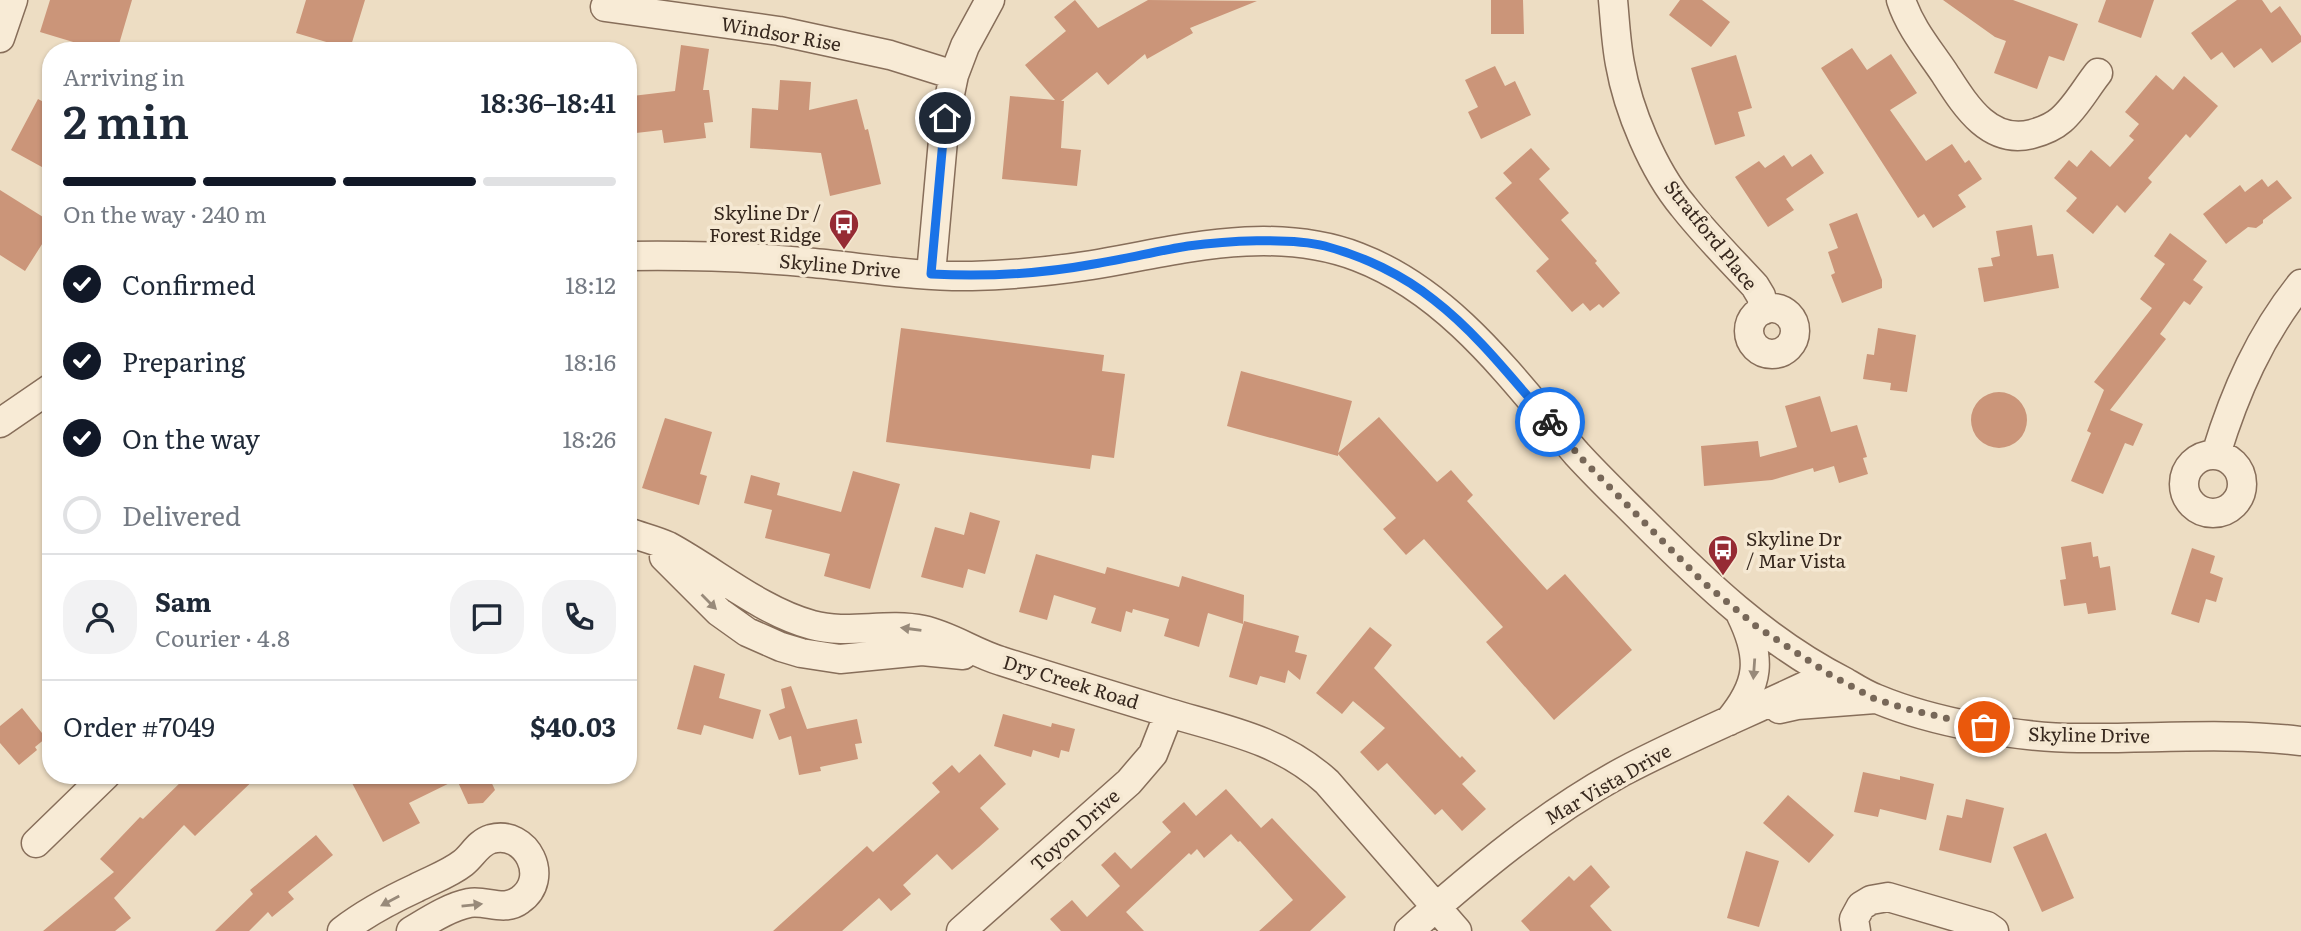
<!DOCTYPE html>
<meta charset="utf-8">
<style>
body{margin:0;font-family:Literata,serif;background:#f2f2f3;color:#1f2937;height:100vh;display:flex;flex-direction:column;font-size:26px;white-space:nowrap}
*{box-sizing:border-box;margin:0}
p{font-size:23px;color:#747a83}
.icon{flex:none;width:38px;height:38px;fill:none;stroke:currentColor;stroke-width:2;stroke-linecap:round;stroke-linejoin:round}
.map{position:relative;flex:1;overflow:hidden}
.drawer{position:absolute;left:42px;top:42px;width:595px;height:742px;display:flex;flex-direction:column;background:#fff;border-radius:28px;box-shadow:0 2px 5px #0004}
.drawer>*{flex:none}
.pin{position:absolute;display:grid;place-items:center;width:60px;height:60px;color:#fff;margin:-30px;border:4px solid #fff;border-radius:50%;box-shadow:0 2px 7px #0007}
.courier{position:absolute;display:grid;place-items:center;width:70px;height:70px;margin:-35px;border:5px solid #1a73e8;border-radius:50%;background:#fff;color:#222;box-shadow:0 2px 9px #0007}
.summary em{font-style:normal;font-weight:600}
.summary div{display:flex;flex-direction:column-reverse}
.summary{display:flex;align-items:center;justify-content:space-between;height:119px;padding:0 21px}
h1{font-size:46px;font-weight:600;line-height:52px}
.bar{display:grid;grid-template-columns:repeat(4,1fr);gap:10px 7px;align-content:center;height:84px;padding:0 21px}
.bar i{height:9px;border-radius:5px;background:#e0e1e3}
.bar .current{background:#111827}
.bar p{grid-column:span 4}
.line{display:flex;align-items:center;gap:18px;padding:0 21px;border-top:2px solid #e0e1e3}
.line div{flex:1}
.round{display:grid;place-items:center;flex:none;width:74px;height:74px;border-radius:28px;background:#f2f2f3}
ol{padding:0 21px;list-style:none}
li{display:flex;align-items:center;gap:21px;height:77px}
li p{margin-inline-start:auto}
li .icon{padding:7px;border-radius:50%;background:#111827;color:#fff;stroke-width:4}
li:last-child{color:#747a83}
li i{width:38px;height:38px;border:4px solid #e0e1e3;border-radius:50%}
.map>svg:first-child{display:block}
.building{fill:#cb9579}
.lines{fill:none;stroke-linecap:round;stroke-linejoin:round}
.minor-casing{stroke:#876e5a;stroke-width:31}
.minor{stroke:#f8ebd6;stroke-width:28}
.oneway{fill:#988a7a}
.done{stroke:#776758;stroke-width:7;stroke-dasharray:0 12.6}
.route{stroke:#1a73e8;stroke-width:9}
.labels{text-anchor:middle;stroke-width:7;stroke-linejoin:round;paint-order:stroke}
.street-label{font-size:19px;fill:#37281e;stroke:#f5e8d2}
.poi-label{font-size:19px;fill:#37281e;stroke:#f5e8d2;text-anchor:end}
</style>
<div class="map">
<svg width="2301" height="931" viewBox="0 0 2301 931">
<rect width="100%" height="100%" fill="#edddc3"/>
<path class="building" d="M50,0H132L117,51H103L40,32Z
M306,0H365L350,49L296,33Z
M1075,0L1098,28L1148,0L1257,1L1190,28L1193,33L1147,59L1145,54L1108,85L1097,72L1061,101H1064L1061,148L1081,150L1077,186L1002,179L1010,96L1055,100L1025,65L1066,31L1054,17Z
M1491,0H1523L1524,34H1491Z
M1680,0H1702L1730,22L1711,47L1669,15Z
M1943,0H2013L2078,24L2064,61L2049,56L2037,89L1994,73L2006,41L1995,37Z
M2106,0H2154L2141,38L2098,22Z
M2237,0H2262L2271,13L2280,6L2301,36V42L2272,63L2261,48L2234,68L2222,52L2211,60L2191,33Z
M681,45L709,49L703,90H709L713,122L704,123L706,138L664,143L662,130L636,133L632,96L675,91Z
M1852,48L1867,70L1891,54L1917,93L1890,110L1926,161L1952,144L1965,163L1969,160L1982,179L1958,195L1966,207L1933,228L1924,214L1918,218L1821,68Z
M1736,55L1752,108L1738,112L1745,136L1715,145L1691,68Z
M1495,66L1505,86L1515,81L1531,115L1481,139L1468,112L1478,107L1465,80Z
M2156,75L2173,90L2184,76L2218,106L2190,138L2186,134L2148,178L2152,182L2125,213L2117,205L2093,234L2066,211L2077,198L2054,178L2069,160L2077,167L2091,150L2110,167L2134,140L2129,136L2139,124L2125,112Z
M780,80L811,82L809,110L857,99L865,130L868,129L881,184L830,196L821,153L750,148L752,108L778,110Z
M38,99L51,106V172L11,150Z
M1531,148L1550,169L1539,179L1569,213L1561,220L1597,261L1595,263L1620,293L1603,308L1599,304L1590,311L1583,303L1572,312L1536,271L1549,259L1495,198L1512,183L1503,173Z
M1811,154L1824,173L1786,199L1794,210L1768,227L1735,177L1759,161L1765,168L1784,155L1792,167Z
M2262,179L2268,187L2277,180L2292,198L2263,220V223L2256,228L2248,227L2226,244L2203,214L2240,185L2245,192Z
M0,190L51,222V230L25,271L0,255Z
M1857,213L1882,280V288L1842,303L1831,275L1835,273L1828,252L1838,248L1829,224Z
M2032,225L2037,256L2053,254L2059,288L1984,302L1978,268L1993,266L1991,258L2000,256L1996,231Z
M2170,233L2207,261L2193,280L2203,287L2190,305L2184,301L2160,334L2166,339L2110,410L2143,424L2133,446L2125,443L2103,494L2071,481L2091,433L2087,431L2104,390L2094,382L2152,308L2140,299L2165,264L2154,256Z
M901,328L1104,355L1102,371L1125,374L1114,458L1092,455L1090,469L886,442Z
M1878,328L1916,335L1907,392L1890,390L1891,383L1863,379L1867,354L1874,355Z
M1241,371L1352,401L1338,453L1379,417L1437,482L1451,470L1473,495L1467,501L1547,590L1565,574L1632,650L1554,720L1486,642L1503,627L1424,539L1406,555L1383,529L1396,518L1338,454V456L1227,426Z
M1971 420a28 28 0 1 1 56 0a28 28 0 1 1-56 0Z
M1820,396L1831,432L1857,425L1867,457L1863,458L1868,474L1839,483L1834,466L1814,472L1813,468L1772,480L1704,486L1701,446L1758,441L1760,457L1797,447L1785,406Z
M665,418L712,432L700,474L707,476L699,505L642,488Z
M853,471L900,484L870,589L824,576L830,554L765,538L772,510L744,503L751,475L780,483L777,495L841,512Z
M970,512L1000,521L985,574L968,569L963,588L921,577L935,527L964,535Z
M2091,542L2093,557L2098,556L2100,568L2110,566L2116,610L2088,614L2086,603L2064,606L2060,580L2066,579L2061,547Z
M2192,548L2215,556L2210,573L2223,578L2216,602L2206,599L2199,623L2171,614Z
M1036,554L1105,574L1107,567L1179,587L1182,576L1244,595L1243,624L1208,613L1199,647L1164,636L1169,619L1133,609L1132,613L1126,611L1121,632L1091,623L1096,608L1054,595L1047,620L1019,612Z
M1244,621L1299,636L1295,652L1307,655L1300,680L1288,670L1285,683L1260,676L1257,685L1229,677Z
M1370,627L1392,645L1374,668L1460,758L1462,756L1476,771L1462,784L1486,809L1462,831L1442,809L1435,815L1387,763L1378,771L1360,752L1385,728L1353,701L1342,714L1316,693Z
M694,665L725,674L719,698L761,710L753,739L704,725L701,735L677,729Z
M791,686L807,729L857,719L862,743L855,744L858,759L820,767L821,771L799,775L791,736L779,740L769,714L785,708L781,689Z
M22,708L46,738L35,747L37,750L19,765L0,743V726Z
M1003,714L1051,727L1052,723L1075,729L1069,752L1061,750L1059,758L1033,750L1031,757L994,746Z
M980,754L1006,784L980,808L999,829L979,847L952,870L937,854L903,885L911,894L891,911L879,898L842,931H773L867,846L873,852L940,792L932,783L952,765L959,773Z
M1863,772L1900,780V776L1934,784L1926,820L1880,809L1878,817L1854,812Z
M188,775H259L195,836L184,825L114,898L131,918L115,931H43L114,872L100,859L140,817L143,819Z
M366,775H466L409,803L420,823L383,842L352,783Z
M468,775H488L495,790L483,803L468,804L457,780Z
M1226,789L1261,828L1272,818L1346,897L1310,931H1259L1293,900L1240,841L1238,842L1231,834L1204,858L1197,849L1191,855L1189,853L1126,912L1144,931H1061L1050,919L1072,900L1087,917L1120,886L1101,865L1115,852L1131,869L1171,832L1162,822L1184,802L1196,816Z
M1788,795L1834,835L1809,863L1763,823Z
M1966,799L2004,808L1991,863L1939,850L1947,815L1962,818Z
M2046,833L2074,898L2042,912L2013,847Z
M316,835L333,855L288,892L294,899L272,917L268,912L249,931H215L253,894L250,890Z
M1746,851L1779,861L1759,927L1727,918Z
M1591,865L1610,887L1590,906L1612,931H1530L1521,921L1569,876L1574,881Z"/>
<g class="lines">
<g class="minor-casing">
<path id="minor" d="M1613,0C1615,21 1616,43 1620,64C1628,110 1653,170 1683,206C1705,234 1731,260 1755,286L1761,296L1764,310
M1901,0C1910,28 1929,50 1945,74C1965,105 1989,145 2032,134C2043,131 2053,127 2061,120C2076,107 2086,88 2098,73
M605,7L779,31L890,55L954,75
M0,38L13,0
M628,256C691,255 752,257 814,263C866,268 919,277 972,276C1012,275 1053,271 1092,265C1180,250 1271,224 1358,257C1452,293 1513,380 1577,454C1598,477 1620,498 1642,520C1704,582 1766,642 1845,682C1855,688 1866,695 1877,699C1932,722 2019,738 2078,738C2152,739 2227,732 2301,741
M931,274L945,118L954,75L965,46L990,0
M1749 331a23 23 0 1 1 46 0a23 23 0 1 1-46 0Z
M0,423L51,388
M2216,454C2235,392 2260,335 2301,284
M2184 484a29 29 0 1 1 58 0a29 29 0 1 1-58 0Z
M628,532C641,537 655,540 668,546C716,572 759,610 812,625C848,635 886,622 923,630C951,636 974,653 1001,661C1057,679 1113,696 1169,713C1227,730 1281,740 1327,782L1457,931
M664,557L719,612L747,632L781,647L801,653L840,659L922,651L963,655
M1779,709L1797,705L1875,699
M1729,721C1760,684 1762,658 1741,615
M36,843L106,775
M342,931C364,914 390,900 416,888C431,880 449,874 463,863C473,855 478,843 491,839C527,829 551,879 520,900C504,912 487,900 469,903C449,907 428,921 411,931
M961,931L1129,782L1153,754L1169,713
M1409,931C1477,871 1542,816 1622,772C1690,736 1761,708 1830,674
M1856,931L1854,919L1861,906L1871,900L1888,897L1987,926L1994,931"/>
</g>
<use href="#minor" class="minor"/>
</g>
<defs><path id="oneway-solid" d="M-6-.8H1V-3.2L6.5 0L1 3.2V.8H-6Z" transform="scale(1.75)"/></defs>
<g class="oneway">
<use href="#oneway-solid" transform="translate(709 602) rotate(45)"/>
<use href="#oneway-solid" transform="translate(911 629) rotate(-172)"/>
<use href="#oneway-solid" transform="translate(1754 669) rotate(94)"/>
<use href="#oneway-solid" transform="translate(390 901) rotate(152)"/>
<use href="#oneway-solid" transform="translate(472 905) rotate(-6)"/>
</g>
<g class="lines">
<path class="done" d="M1550,422L1583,460L1703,582L1756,626L1829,674L1875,699L1911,710L1984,727"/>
<path class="route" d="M945,118L931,274C986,277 1040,274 1094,264C1126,259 1157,251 1188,246C1225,241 1289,237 1325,246C1363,256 1403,275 1434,300C1478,334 1513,380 1550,422"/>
</g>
<defs>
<g id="bus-pin" transform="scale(1.575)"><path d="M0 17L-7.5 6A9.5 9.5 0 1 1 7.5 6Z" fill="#962b34" stroke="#f5e8d2"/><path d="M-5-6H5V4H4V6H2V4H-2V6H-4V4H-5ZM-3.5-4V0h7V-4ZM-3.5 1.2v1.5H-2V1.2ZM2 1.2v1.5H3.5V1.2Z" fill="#fff"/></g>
</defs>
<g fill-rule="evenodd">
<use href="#bus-pin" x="844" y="224"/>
<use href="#bus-pin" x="1723" y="550"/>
</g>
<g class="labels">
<g class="street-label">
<text transform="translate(781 34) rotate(10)" y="7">Windsor Rise</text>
<text transform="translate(1711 235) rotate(51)" y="7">Stratford Place</text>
<text transform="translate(840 266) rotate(5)" y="7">Skyline Drive</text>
<text transform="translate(1071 682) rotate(17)" y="7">Dry Creek Road</text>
<text transform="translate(2089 735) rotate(1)" y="7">Skyline Drive</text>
<text transform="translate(1608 784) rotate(-30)" y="7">Mar Vista Drive</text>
<text transform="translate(1075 830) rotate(-42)" y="7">Toyon Drive</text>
</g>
<g class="poi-label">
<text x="821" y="220">Skyline Dr /<tspan x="821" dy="22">Forest Ridge</tspan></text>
<text x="1746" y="546" text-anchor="start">Skyline Dr<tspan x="1746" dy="22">/ Mar Vista</tspan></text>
</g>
</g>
</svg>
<div class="pin" style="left:1984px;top:727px;background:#ea580c"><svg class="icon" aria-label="bag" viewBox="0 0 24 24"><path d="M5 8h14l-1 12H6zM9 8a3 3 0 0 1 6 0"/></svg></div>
<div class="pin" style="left:945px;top:118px;background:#1f2937"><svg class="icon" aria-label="home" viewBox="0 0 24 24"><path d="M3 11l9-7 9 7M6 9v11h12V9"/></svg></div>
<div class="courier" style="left:1550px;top:422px"><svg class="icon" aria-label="bike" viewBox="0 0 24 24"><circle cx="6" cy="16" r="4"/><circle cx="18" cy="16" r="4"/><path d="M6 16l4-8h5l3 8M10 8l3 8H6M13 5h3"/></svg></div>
<section class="drawer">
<div class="summary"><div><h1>2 min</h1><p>Arriving in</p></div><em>18:36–18:41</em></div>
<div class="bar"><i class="current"></i><i class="current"></i><i class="current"></i><i></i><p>On the way · 240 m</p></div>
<ol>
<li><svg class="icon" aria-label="check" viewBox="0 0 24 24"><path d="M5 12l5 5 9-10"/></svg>Confirmed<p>18:12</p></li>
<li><svg class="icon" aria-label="check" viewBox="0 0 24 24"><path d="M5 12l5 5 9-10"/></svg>Preparing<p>18:16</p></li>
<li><svg class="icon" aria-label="check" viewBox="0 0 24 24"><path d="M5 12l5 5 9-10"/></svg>On the way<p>18:26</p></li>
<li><i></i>Delivered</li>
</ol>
<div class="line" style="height:126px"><a class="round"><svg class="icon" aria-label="person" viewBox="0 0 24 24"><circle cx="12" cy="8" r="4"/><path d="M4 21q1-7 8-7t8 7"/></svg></a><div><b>Sam</b><p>Courier · 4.8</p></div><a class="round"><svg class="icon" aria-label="chat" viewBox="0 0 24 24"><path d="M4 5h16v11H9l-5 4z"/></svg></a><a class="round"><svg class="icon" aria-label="phone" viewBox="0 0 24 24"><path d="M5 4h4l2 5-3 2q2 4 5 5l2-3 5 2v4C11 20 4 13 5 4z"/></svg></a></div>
<div class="line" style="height:91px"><div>Order #7049</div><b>$40.03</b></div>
</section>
</div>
